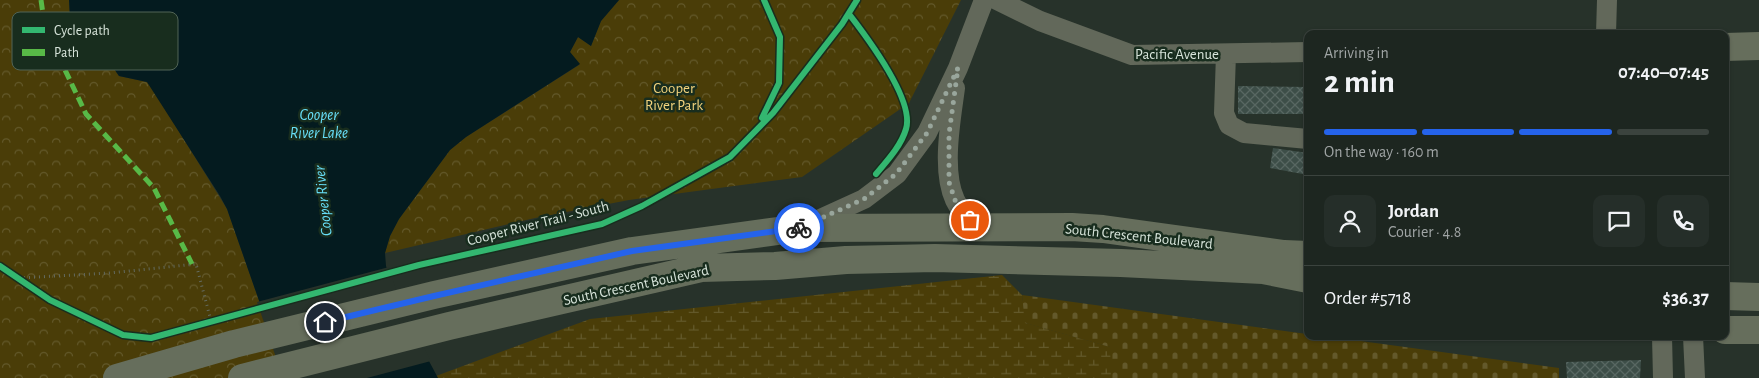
<!DOCTYPE html>
<meta charset="utf-8">
<style>
body{margin:0;font-family:"Alegreya Sans",sans-serif;background:#252e29;color:#f1f3f6;height:100vh;display:flex;flex-direction:column;font-size:19px;white-space:nowrap}
*{box-sizing:border-box;margin:0}
p{font-size:16px;color:#a0a5a5}
.icon{flex:none;width:28px;height:28px;fill:none;stroke:currentColor;stroke-width:2;stroke-linecap:round;stroke-linejoin:round}
.map{position:relative;flex:1;overflow:hidden}
.sheet{position:absolute;left:1304px;top:30px;width:425px;height:310px;display:flex;flex-direction:column;background:#1d2620;border-radius:10px;box-shadow:0 1px 4px #0004,0 0 0 1px #3b433e}
.sheet>*{flex:none}
.pin{position:absolute;display:grid;place-items:center;width:42px;height:42px;color:#fff;margin:-21px;border:2px solid #fff;border-radius:50%;box-shadow:0 1px 5px #0007}
.courier{position:absolute;display:grid;place-items:center;width:50px;height:50px;margin:-25px;border:4px solid #2563eb;border-radius:50%;background:#fff;color:#222;box-shadow:0 1px 6px #0007}
.headline em{font-style:normal;font-weight:600}
.headline div{display:flex;flex-direction:column-reverse}
.headline{display:flex;align-items:center;justify-content:space-between;height:85px;padding:0 20px}
h1{font-size:32px;font-weight:600;line-height:38px}
.bar{display:grid;grid-template-columns:repeat(4,1fr);gap:8px 5px;align-content:center;height:60px;padding:0 20px}
.bar i{height:6px;border-radius:4px;background:#3b433e}
.bar .current{background:#2563eb}
.bar p{grid-column:span 4}
.line{display:flex;align-items:center;gap:12px;padding:0 20px;border-top:1px solid #3b433e}
.line div{flex:1}
.round{display:grid;place-items:center;flex:none;width:52px;height:52px;border-radius:10px;background:#252e29}
.map>svg:first-child{display:block}
.wetland{fill:url(#wetland-marsh)}
.cemetery{fill:url(#cemetery-stones)}
.park{fill:url(#park-crowns)}
.water{fill:#041b1f}
.pier{fill:#27322a}
.building{fill:url(#building-cross-hatch)}
.lines{fill:none;stroke-linecap:round;stroke-linejoin:round}
.path{stroke:#646b60;stroke-width:3;stroke-dasharray:1 4;stroke-linecap:butt}
.minor{stroke:#62685a;stroke-width:20}
.highway{stroke:#666e5c;stroke-width:28}
.quiet{stroke:#58b947;stroke-width:5;stroke-dasharray:10 5;stroke-linecap:butt}
.cycleway-casing{stroke:#182d1e;stroke-width:9}
.cycleway{stroke:#33b770;stroke-width:6}
.done{stroke:#99a69c;stroke-width:5;stroke-dasharray:0 9}
.route{stroke:#2563eb;stroke-width:6}
.labels{text-anchor:middle;stroke-width:5;stroke-linejoin:round;paint-order:stroke}
.street-label{font-size:15px;fill:#d7e4da;stroke:#182d1e}
.park-label{font-size:15px;fill:#f2d37d;stroke:#182d1e}
.water-label{font-size:16px;font-style:italic;fill:#67def6;stroke:#182d1e}
.key{fill:#182d1e;stroke:#516456;stroke-width:1}
.key-label{font-size:14px;fill:#d7e4da}
</style>
<div class="map">
<svg width="1759" height="378" viewBox="0 0 1759 378">
<defs>
<pattern id="wetland-marsh" width="20" height="14" patternUnits="userSpaceOnUse" patternTransform="scale(1.25)"><rect width="20" height="14" fill="#4a3d08"/><path d="M1 5h8M5 5V1M11 12h8M15 12V8" fill="none" stroke="#63592b"/></pattern>
<pattern id="cemetery-stones" width="16" height="16" patternUnits="userSpaceOnUse" patternTransform="scale(1.25)"><rect width="16" height="16" fill="#4a3d08"/><path d="M2 7V4a2 2 0 0 1 4 0v3zM10 15v-3a2 2 0 0 1 4 0v3z" fill="#63592b"/></pattern>
<pattern id="park-crowns" width="20" height="18" patternUnits="userSpaceOnUse" patternTransform="scale(1.25)"><rect width="20" height="18" fill="#4a3d08"/><path d="M2 6a3 3 0 1 1 6 0M12 15a3 3 0 1 1 6 0" fill="none" stroke="#63592b"/></pattern>
<pattern id="building-cross-hatch" width="8" height="8" patternUnits="userSpaceOnUse" patternTransform="scale(1.25)"><rect width="8" height="8" fill="#3d4e48"/><path d="M0 0l8 8M0 8l8-8" fill="none" stroke="#586762"/></pattern>
</defs>
<rect width="100%" height="100%" fill="#27322a"/>
<path class="wetland" d="M1002,275L1022,295L1026,323L1111,347V378H438L436,376L590,319Z"/>
<path class="cemetery" d="M1022,295L1307,334L1308,336H1324L1559,368V378H1111L1110,347L1025,323Z"/>
<path class="park" d="M0,0H69L70,17L73,30L100,47L119,76L147,82L152,88L227,209L286,378H0Z
M619,0H961L909,103L802,177L629,200L535,218L385,253L390,236L399,219L450,150L466,137L579,65L570,52L578,37L591,46L601,21Z"/>
<path class="water" d="M69,0H619L601,21L591,46L578,37L570,52L580,64L466,137L450,150L399,219L390,236L385,253L386,266L397,301L438,378H286L227,209L220,196L147,82L119,76C112,67 108,54 99,47C94,43 86,43 81,40C69,31 70,13 69,0Z"/>
<path class="pier" d="M389,267L399,300L431,361L367,378H283L257,302Z"/>
<path class="building" d="M1238,86L1308,87V114H1238Z
M1273,148L1308,153V175L1270,168Z
M1641,360L1640,378H1567L1566,362Z"/>
<g class="lines">
<path class="path" d="M19,278L110,273L196,264L211,321"/>
<path class="minor" d="M997,0L1040,21L1132,55L1308,52
M1606,34L1607,0
M1226,54L1224,113L1229,125L1244,133L1308,139
M955,88C951,119 941,170 955,200C960,211 969,219 977,227
M807,225L864,199L897,174L927,133L958,68L984,0
M1662,336L1663,378
M1693,336L1695,378"/>
<path class="highway" d="M1725,47L1759,46
M1725,296L1759,297
M1725,330H1759
M117,378L234,344L434,295L632,251L800,228L1072,227L1103,229L1284,254L1308,255
M242,378L449,326L701,268L775,266L846,260L935,258L1121,263L1263,270L1308,279"/>
<path class="quiet" d="M41,0L45,28L86,114L154,188L192,264"/>
<g class="cycleway-casing">
<path id="cycleway" d="M849,14C866,36 915,100 906,129C901,146 887,161 876,174
M762,118L779,83L780,37L764,0
M0,266L50,300L123,335L151,338L419,265L602,224L642,206L730,157L773,113L842,24L857,0"/>
</g>
<use href="#cycleway" class="cycleway"/>
</g>
<g class="lines">
<path class="done" d="M799,228L864,199L896,174L927,133L958,68L949,134V182L955,200L970,220"/>
<path class="route" d="M325,322L434,296L632,251L799,228"/>
</g>
<g class="labels">
<g class="street-label">
<text x="1177" y="59">Pacific Avenue</text>
<text transform="translate(538 223) rotate(-14)" y="5">Cooper River Trail - South</text>
<text transform="translate(1139 236) rotate(6)" y="5">South Crescent Boulevard</text>
<text transform="translate(636 285) rotate(-12)" y="5">South Crescent Boulevard</text>
</g>
<g class="park-label">
<text x="674" y="93">Cooper<tspan x="674" dy="17">River Park</tspan></text>
</g>
<g class="water-label">
<text x="319" y="120">Cooper<tspan x="319" dy="18">River Lake</tspan></text>
<text transform="translate(322 201) rotate(-96)" y="6">Cooper River</text>
</g>
</g>
<rect x="12" y="12" width="166" height="58" rx="8" class="key"/>
<rect x="22" y="27" width="23" height="6" fill="#33b770"/>
<rect x="22" y="49" width="23" height="7" fill="#58b947"/>
<g class="key-label">
<text x="54" y="35">Cycle path</text>
<text x="54" y="57">Path</text>
</g>
</svg>
<div class="pin" style="left:970px;top:220px;background:#ea580c"><svg class="icon" aria-label="bag" viewBox="0 0 24 24"><path d="M5 8h14l-1 12H6zM9 8a3 3 0 0 1 6 0"/></svg></div>
<div class="pin" style="left:325px;top:322px;background:#1f2937"><svg class="icon" aria-label="home" viewBox="0 0 24 24"><path d="M3 11l9-7 9 7M6 9v11h12V9"/></svg></div>
<div class="courier" style="left:799px;top:228px"><svg class="icon" aria-label="bike" viewBox="0 0 24 24"><circle cx="6" cy="16" r="4"/><circle cx="18" cy="16" r="4"/><path d="M6 16l4-8h5l3 8M10 8l3 8H6M13 5h3"/></svg></div>
<section class="sheet">
<div class="headline"><div><h1>2 min</h1><p>Arriving in</p></div><em>07:40–07:45</em></div>
<div class="bar"><i class="current"></i><i class="current"></i><i class="current"></i><i></i><p>On the way · 160 m</p></div>
<div class="line" style="height:90px"><a class="round"><svg class="icon" aria-label="person" viewBox="0 0 24 24"><circle cx="12" cy="8" r="4"/><path d="M4 21q1-7 8-7t8 7"/></svg></a><div><b>Jordan</b><p>Courier · 4.8</p></div><a class="round"><svg class="icon" aria-label="chat" viewBox="0 0 24 24"><path d="M4 5h16v11H9l-5 4z"/></svg></a><a class="round"><svg class="icon" aria-label="phone" viewBox="0 0 24 24"><path d="M5 4h4l2 5-3 2q2 4 5 5l2-3 5 2v4C11 20 4 13 5 4z"/></svg></a></div>
<div class="line" style="height:65px"><div>Order #5718</div><b>$36.37</b></div>
</section>
</div>
